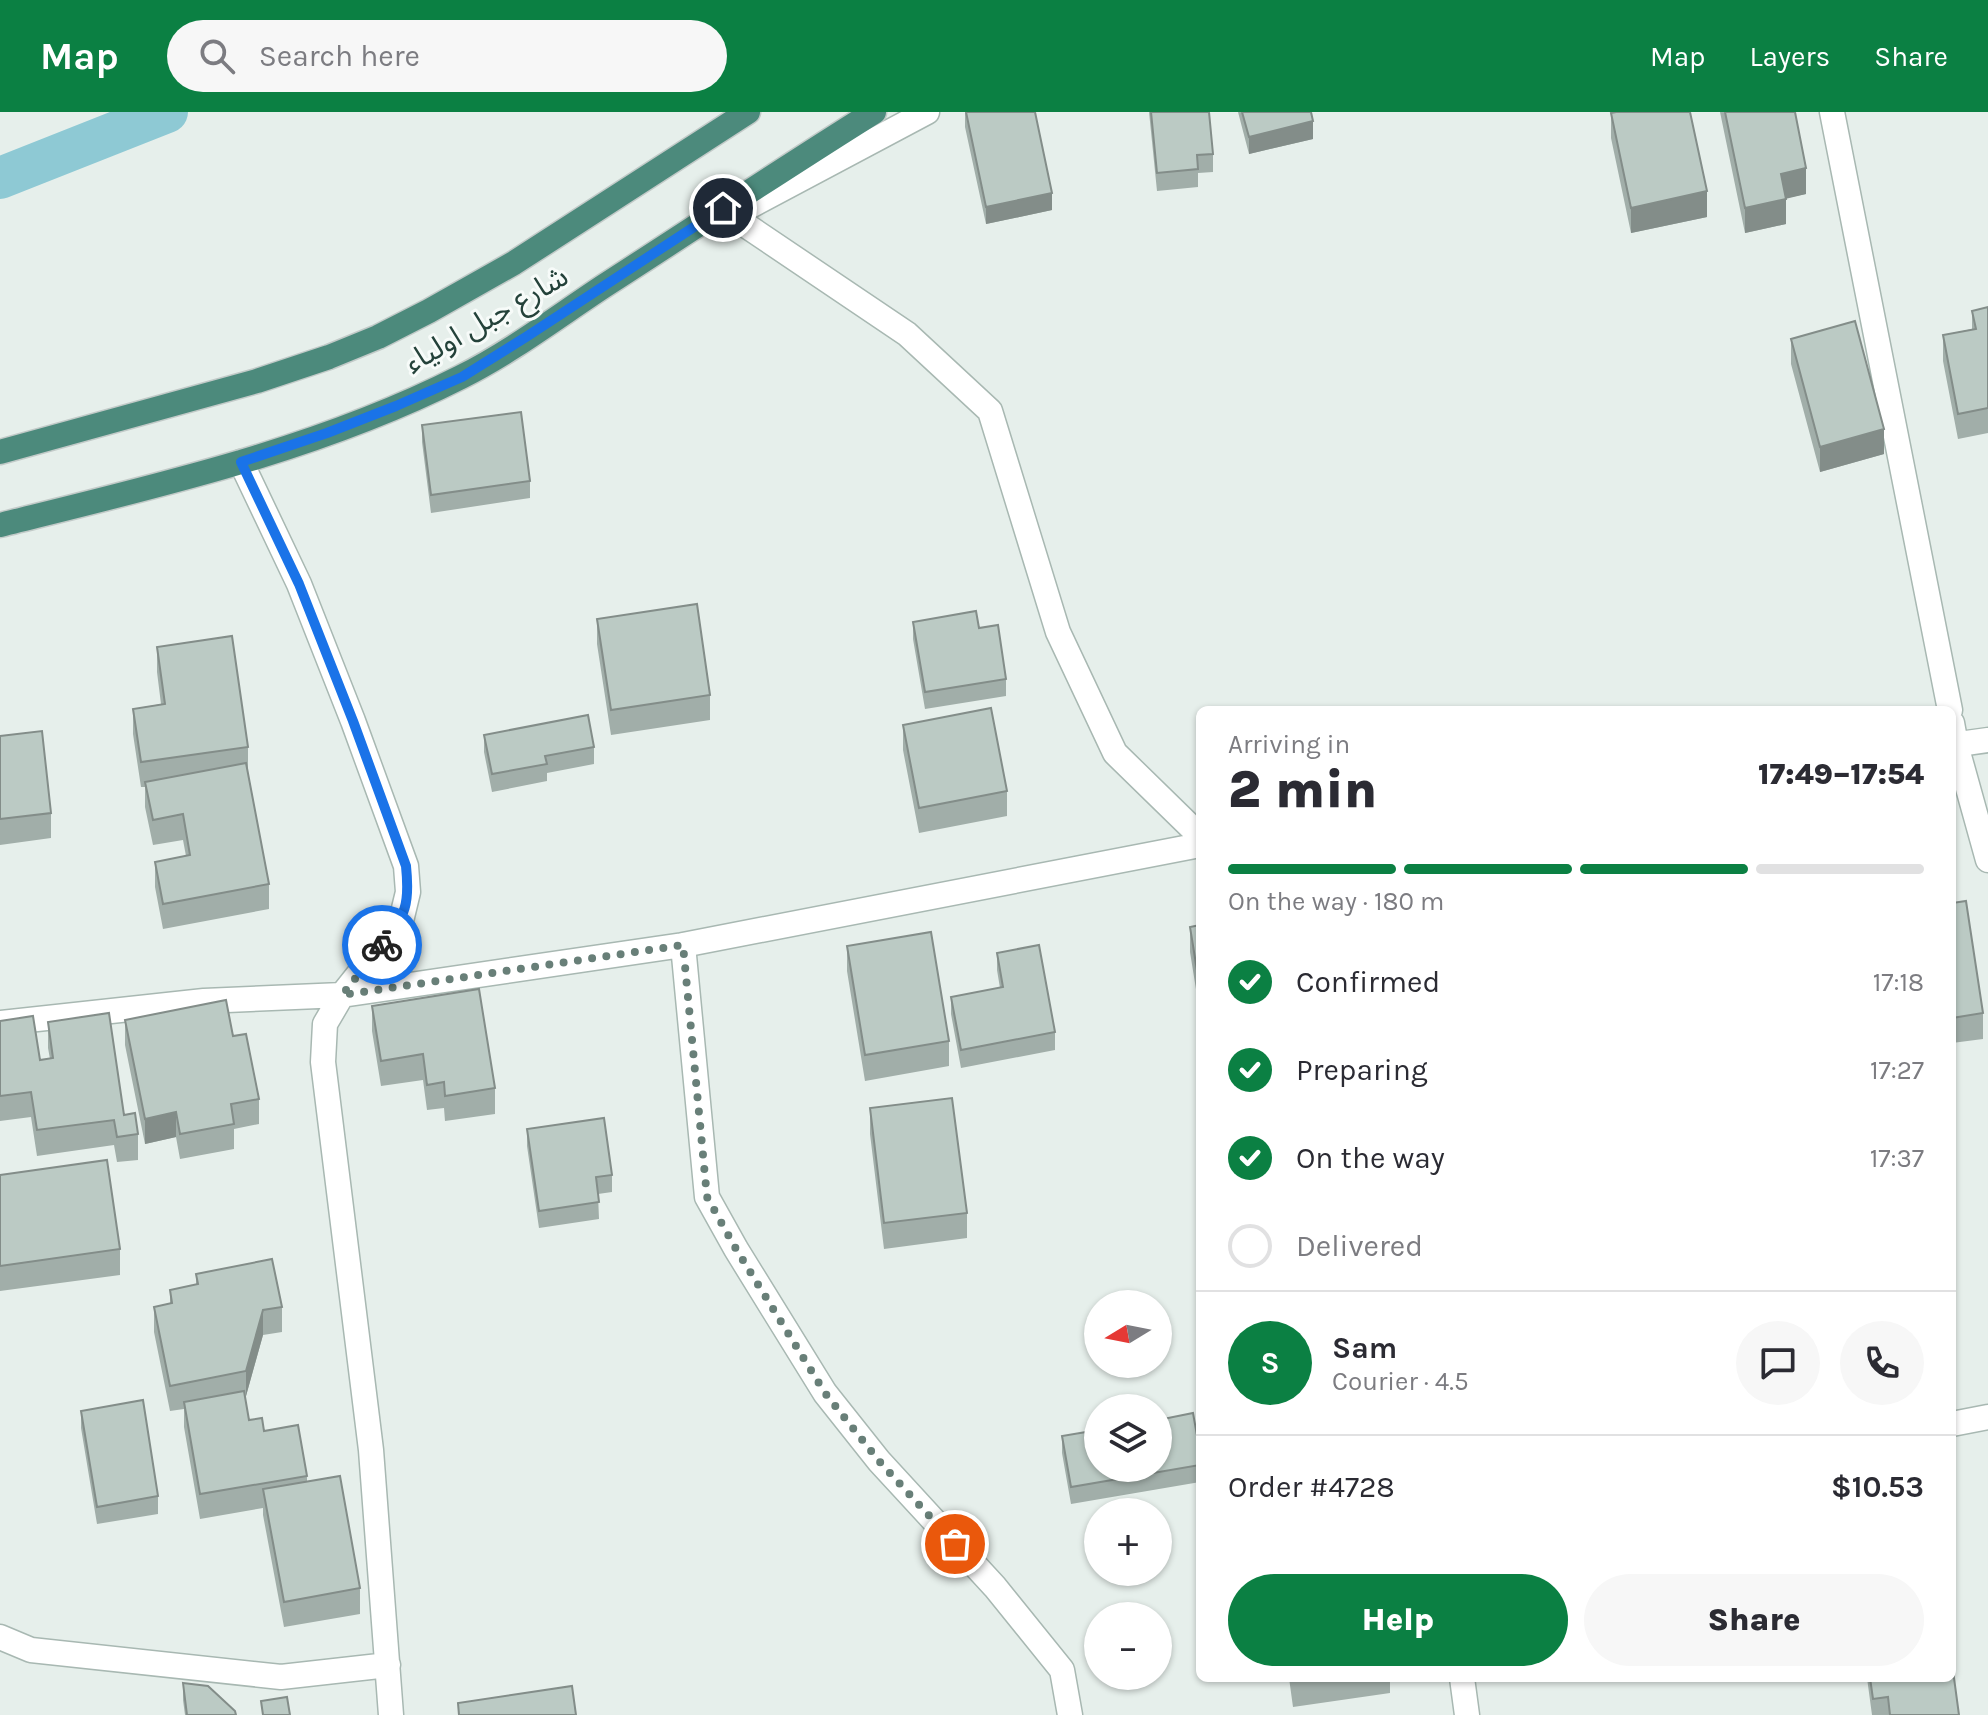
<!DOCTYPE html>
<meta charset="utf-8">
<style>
body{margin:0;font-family:Karla,"Noto Sans Arabic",sans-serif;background:#f7f7f7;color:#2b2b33;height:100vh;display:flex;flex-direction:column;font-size:30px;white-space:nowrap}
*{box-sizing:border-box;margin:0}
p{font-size:26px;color:#7c7c81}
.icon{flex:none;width:44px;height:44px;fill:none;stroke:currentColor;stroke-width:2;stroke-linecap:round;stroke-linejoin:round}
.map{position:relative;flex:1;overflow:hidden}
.panel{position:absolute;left:1196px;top:594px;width:760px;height:976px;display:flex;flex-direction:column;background:#fff;border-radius:12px;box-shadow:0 2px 6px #0004}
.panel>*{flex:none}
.needle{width:52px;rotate:260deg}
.buttons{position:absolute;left:1084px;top:1178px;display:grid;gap:16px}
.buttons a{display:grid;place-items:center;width:88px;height:88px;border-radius:50%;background:#fff;box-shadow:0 2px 6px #0004;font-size:40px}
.pin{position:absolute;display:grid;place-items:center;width:68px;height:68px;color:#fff;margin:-34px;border:4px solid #fff;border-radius:50%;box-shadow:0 2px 8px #0007}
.courier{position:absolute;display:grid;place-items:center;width:80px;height:80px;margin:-40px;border:6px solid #1a73e8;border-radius:50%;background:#fff;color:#222;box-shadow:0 2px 10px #0007}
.summary em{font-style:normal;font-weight:800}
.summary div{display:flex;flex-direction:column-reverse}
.summary{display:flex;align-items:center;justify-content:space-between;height:136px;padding:0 32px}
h1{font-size:52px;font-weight:800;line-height:60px}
.bar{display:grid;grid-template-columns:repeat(4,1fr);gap:12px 8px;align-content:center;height:96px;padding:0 32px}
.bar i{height:10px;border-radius:6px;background:#e1e1e2}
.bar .selected{background:#0b8043}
.bar p{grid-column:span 4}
.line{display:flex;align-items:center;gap:20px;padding:0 32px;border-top:2px solid #e1e1e2}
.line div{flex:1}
.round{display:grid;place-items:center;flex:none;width:84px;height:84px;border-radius:42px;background:#f7f7f7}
ol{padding:0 32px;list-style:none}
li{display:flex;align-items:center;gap:24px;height:88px}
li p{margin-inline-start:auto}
li .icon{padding:8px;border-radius:50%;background:#0b8043;color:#fff;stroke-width:4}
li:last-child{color:#7c7c81}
li i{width:44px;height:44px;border:4px solid #e1e1e2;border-radius:50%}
.primary-button{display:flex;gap:16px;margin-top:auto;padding:16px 32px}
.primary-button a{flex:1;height:92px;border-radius:48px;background:#0b8043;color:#fff;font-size:32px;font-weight:800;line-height:92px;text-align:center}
.primary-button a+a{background:#f7f7f7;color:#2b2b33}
header{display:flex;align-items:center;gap:48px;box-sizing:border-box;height:112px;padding:0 40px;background:#0b8043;color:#fff}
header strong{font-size:38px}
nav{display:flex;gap:44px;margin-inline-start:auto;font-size:28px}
.search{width:560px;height:72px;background:#f7f7f7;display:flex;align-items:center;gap:20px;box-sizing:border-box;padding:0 28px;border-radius:44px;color:#7c7c81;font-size:30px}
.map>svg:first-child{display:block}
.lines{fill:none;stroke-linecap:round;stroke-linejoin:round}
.canal{stroke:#8ec9d4;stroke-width:42}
.minor-casing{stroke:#a8b8b2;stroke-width:27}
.trunk-casing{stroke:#c2cac8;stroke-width:27}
.minor{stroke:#fff;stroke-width:24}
.trunk{stroke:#4c8a7c;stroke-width:24}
.wall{fill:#a1aea9}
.shaded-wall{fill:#838d89}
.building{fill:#bbcac4;stroke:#838d89;stroke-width:2}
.done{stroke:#687f78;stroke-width:8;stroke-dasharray:0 14.4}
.route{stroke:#1a73e8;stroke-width:10}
.labels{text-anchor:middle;stroke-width:6;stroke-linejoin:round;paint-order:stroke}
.street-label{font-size:30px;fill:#24423a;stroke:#f7fbf9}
</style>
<header>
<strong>Map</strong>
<div class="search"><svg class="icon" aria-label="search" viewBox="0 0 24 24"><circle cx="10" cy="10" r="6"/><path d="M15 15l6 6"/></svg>Search here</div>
<nav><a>Map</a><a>Layers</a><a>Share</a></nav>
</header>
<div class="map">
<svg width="1988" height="1603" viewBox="0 0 1988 1603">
<rect width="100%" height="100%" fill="#e6efeb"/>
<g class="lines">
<path class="canal" d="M0,66L167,0"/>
<g class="minor-casing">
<path id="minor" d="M1832,0L1950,598
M732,104L907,222L990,299L1058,520L1115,641L1200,724
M722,109L927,0
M241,350L299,472L353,609L406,754L408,780L401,809L342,883L325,912L323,950L371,1338L391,1603
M1952,611L1956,633L1988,748
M1952,633L1988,628
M683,833L707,1085L736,1137L825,1281L879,1349L995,1475L1062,1558L1070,1603
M0,911L204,889L342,883L683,833L1200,733
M1952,1312L1988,1305
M0,1525L31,1538L281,1565L388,1553
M1462,1566L1467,1603"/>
</g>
<g class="trunk-casing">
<path id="trunk" d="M0,340L257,269L329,245L378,225L429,199L514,151L748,0
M0,413C156,374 317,338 461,265C511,240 557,205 604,174C694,116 783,57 874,0"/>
</g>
<use href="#minor" class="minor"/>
<use href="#trunk" class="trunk"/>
</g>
<path class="wall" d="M965,0L1052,98L986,112L965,15Z
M1149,0H1209L1213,42V60L1198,61V75L1157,79Z
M1238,0H1311L1313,27L1249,42Z
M1720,0H1795L1806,82L1786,86V112L1745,121Z
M1611,1L1707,105L1631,121L1611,26Z
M1988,195V321L1958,327L1943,249V223L1972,217V199Z
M1791,227L1884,342L1820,360L1791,252Z
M422,313L530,369V386L431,401L422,330Z
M597,507L710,583V608L611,623L597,532Z
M913,510L979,516L1006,567V584L925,597L913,527Z
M157,535L248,635V660L269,772V797L163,817L155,775V750L186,744L183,728L153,733L145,695V675H141L133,622V597L161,592L157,560Z
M903,613L1007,679V704L919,721L903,638Z
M484,623L594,635V652L547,661V669L492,680L484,640Z
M0,624L51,701V726L0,733Z
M1952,791L1983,901V927L1952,931Z
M1200,813V902L1190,840V815Z
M847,834L949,929V954L865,969L847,859Z
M997,841L1055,920V938L961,956L951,902V885L1000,876L997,858Z
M372,894L495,976V1002L445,1009L444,996L427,998L423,968L381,974L372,919Z
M125,908L233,924L259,987V1012L234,1017V1037L180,1047L176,1025L145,1032L125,933Z
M0,909L40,948L50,947L48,936V910L124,1003L138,1022V1048L117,1050L114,1033L37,1044L31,1005L0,1009Z
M870,996L967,1101V1126L884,1137L870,1022Z
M527,1017L612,1063V1080L598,1082L599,1107L539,1116L527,1034Z
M0,1063L120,1137V1163L0,1179Z
M196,1162L282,1195V1220L263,1223L246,1284H245L249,1308L264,1319L307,1364V1370L360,1476V1502L284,1515L263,1403V1396L200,1407L184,1315V1297L170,1299L154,1220V1195L170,1191V1178L196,1173Z
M81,1299L158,1384V1402L97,1412L81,1316Z
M1062,1324L1200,1340V1370L1071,1392L1062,1341Z
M1289,1566H1390V1581L1293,1595Z
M1867,1566H1952L1959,1603H1872Z
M183,1571L236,1603H185L183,1588Z"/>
<path class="shaded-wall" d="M1313,9V27L1249,42V25Z
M1806,56V82L1781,88V62Z
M1707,79V105L1631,121V96Z
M1052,81V98L986,112V95Z
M1786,87V112L1745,121V96Z
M1884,317V342L1820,360V335Z
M176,1000V1025L145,1032V1007Z
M263,1198V1223L246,1284V1259Z"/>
<path class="building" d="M966,0H1035L1052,81L986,95Z
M1151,0H1209L1213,42L1197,43L1198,57L1157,61Z
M1242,0H1311L1313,9L1249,25Z
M1616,0H1690L1707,79L1631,96L1611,1Z
M1725,0H1795L1806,56L1781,62L1786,87L1745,96Z
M1988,195V296L1958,302L1943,223L1976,217L1972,199Z
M1855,209L1884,317L1820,335L1791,227Z
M521,300L530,369L431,383L422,313Z
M697,492L710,583L611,598L597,507Z
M976,499L979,516L998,513L1006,567L925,580L913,510Z
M232,524L248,635L141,650L133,597L165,592L157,535Z
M991,596L1007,679L919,696L903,613Z
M588,603L594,635L545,644L547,652L492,662L484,623Z
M42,619L51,701L0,707V624Z
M246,651L269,772L163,792L155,750L190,743L183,702L153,708L145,670Z
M1966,789L1983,901L1952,906V791Z
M1200,813V877L1190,815Z
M931,820L949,929L865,943L847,834Z
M1039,833L1055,920L961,938L951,885L1003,875L997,841Z
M479,877L495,976L445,984L444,970L427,973L423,942L381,949L372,894Z
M226,888L233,924L246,922L259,987L231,992L234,1012L180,1022L176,1000L145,1007L125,908Z
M109,901L124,1003L135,1001L138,1022L117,1025L114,1008L37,1018L31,980L0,984V909L33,904L40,948L53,946L48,910Z
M952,986L967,1101L884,1111L870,996Z
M604,1006L612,1063L596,1065L599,1090L539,1099L527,1017Z
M107,1048L120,1137L0,1154V1063Z
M272,1147L282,1195L263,1198L246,1259L170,1274L154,1195L172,1191L170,1178L198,1172L196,1162Z
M244,1279L249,1308L262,1306L264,1319L298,1313L307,1364L200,1382L184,1290Z
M143,1288L158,1384L97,1395L81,1299Z
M1193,1301L1200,1340V1353L1071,1375L1062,1324L1098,1318V1356H1158V1308Z
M340,1364L360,1476L284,1490L263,1377Z
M1952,1551L1959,1603H1890L1888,1585L1873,1587L1870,1566H1952Z
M1292,1566H1317L1293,1569Z
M183,1571L208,1574L235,1599L236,1603H187Z
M572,1574L576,1603H459L458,1591Z
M287,1585L290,1603H263L261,1589Z"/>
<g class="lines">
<path class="done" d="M382,833L342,883L683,833L707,1085L736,1137L825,1281L879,1349L955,1432"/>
<path class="route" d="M382,833C406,802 410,793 406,754L353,609L299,472L241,350L327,321L396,294L462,265L526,225L723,96"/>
</g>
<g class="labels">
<g class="street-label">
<text transform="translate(486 207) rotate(-30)" y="10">شارع جبل اولياء</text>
</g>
</g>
</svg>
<div class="buttons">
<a><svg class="needle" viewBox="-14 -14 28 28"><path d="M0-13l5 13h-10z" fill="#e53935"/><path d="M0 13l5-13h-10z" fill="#7c7c81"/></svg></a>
<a><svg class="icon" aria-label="layers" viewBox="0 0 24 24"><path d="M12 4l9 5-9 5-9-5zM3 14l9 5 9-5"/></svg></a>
<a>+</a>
<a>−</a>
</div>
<div class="pin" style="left:955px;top:1432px;background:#ea580c"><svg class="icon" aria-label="bag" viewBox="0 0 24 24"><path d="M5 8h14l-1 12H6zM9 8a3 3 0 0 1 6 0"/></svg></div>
<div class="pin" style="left:723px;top:96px;background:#1f2937"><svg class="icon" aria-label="home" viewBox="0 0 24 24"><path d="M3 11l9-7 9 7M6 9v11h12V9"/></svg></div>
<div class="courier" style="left:382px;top:833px"><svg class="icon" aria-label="bike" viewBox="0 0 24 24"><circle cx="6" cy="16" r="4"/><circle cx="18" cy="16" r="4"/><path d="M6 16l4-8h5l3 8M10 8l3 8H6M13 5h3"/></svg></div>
<section class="panel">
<div class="summary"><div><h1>2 min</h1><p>Arriving in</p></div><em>17:49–17:54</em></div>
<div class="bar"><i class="selected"></i><i class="selected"></i><i class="selected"></i><i></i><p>On the way · 180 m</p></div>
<ol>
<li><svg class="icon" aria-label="check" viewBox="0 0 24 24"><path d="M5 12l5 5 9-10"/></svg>Confirmed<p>17:18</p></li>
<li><svg class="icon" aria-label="check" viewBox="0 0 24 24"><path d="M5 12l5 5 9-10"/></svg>Preparing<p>17:27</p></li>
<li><svg class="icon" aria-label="check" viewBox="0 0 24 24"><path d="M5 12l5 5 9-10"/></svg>On the way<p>17:37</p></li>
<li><i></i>Delivered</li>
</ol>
<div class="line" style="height:144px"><b class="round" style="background:#0b8043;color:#fff">S</b><div><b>Sam</b><p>Courier · 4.5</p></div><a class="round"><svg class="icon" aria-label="chat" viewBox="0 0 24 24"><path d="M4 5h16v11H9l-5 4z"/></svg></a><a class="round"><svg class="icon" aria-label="phone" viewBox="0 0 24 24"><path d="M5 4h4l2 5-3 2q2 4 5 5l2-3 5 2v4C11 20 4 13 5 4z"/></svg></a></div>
<div class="line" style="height:104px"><div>Order #4728</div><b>$10.53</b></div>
<div class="primary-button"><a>Help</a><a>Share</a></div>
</section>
</div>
